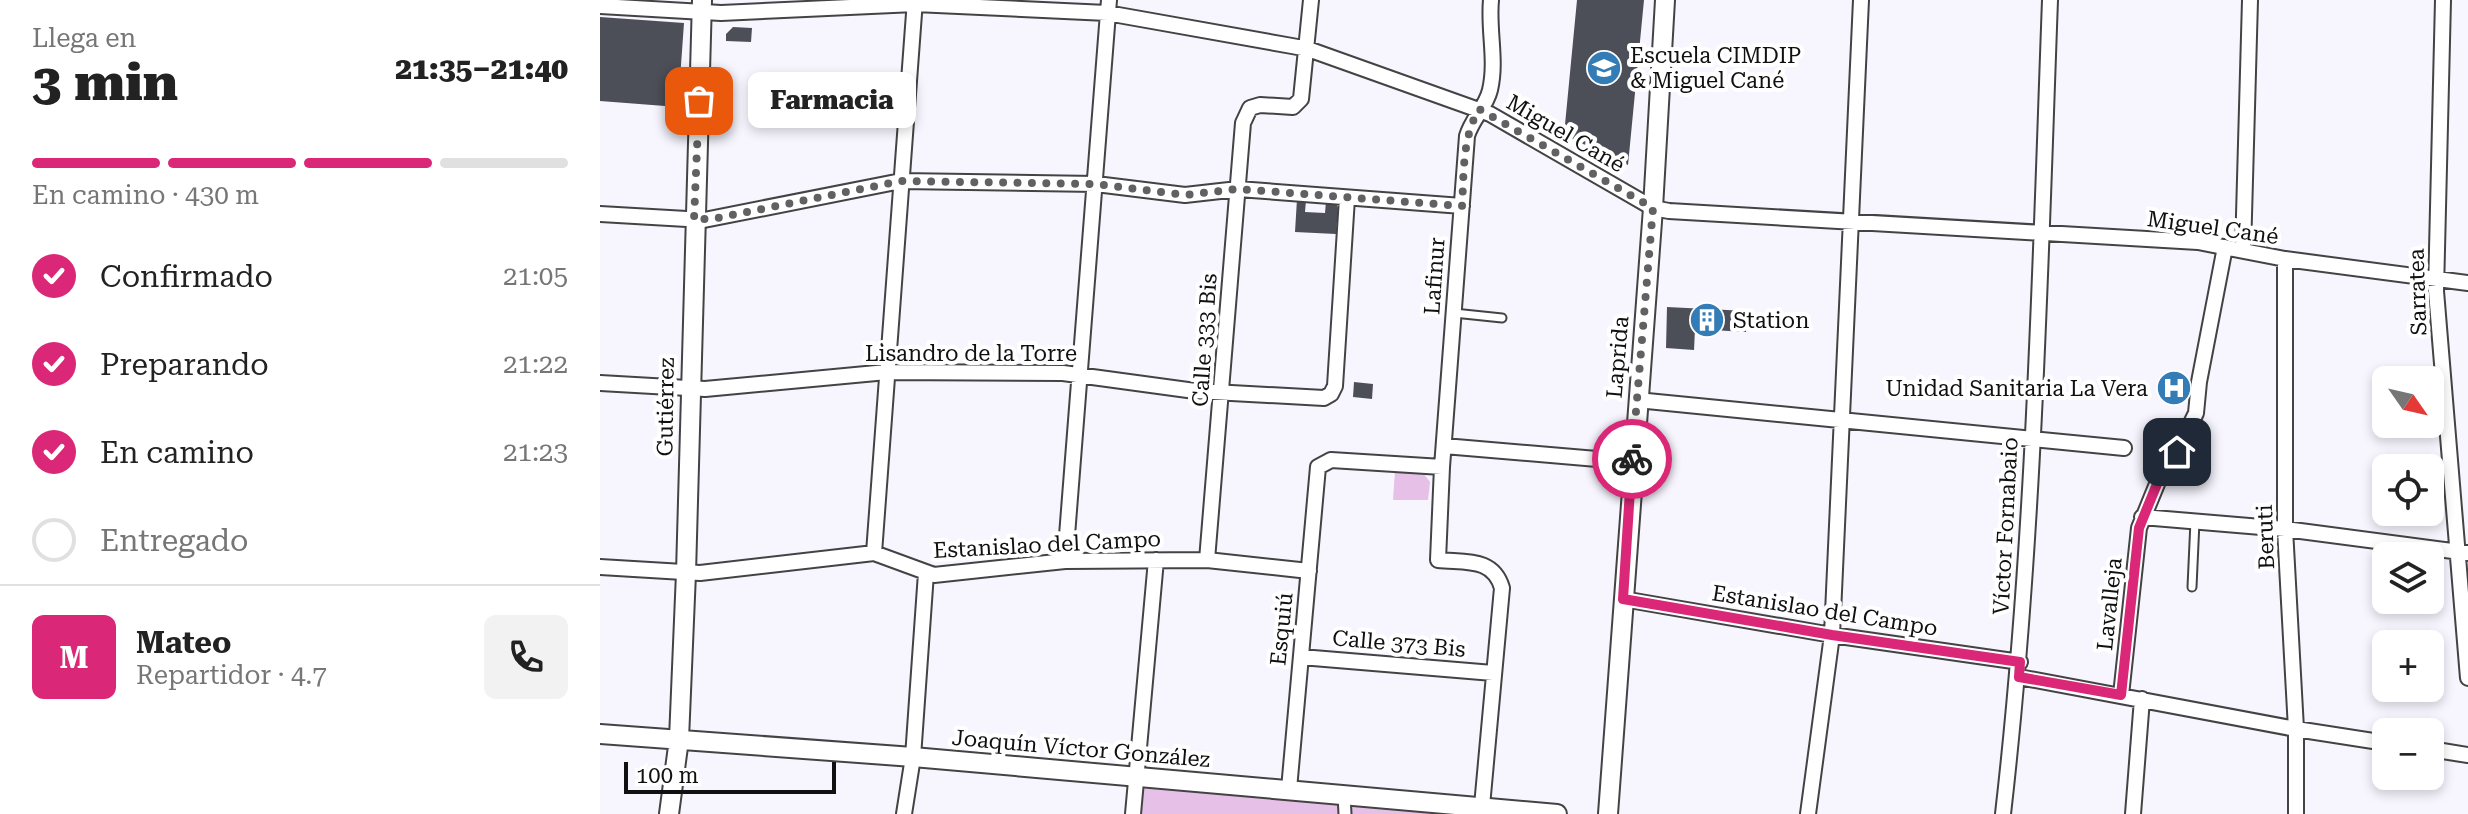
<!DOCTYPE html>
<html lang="es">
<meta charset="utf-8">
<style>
body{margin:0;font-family:"Roboto Serif",serif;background:#f2f2f2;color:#222;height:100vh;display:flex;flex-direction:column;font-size:30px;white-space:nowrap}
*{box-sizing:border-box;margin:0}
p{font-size:26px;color:#767676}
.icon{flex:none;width:44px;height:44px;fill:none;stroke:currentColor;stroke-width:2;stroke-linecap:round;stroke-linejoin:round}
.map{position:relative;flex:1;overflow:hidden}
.details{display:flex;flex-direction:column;background:#fff;width:600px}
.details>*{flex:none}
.needle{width:52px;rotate:124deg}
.fabs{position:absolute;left:1772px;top:366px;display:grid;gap:16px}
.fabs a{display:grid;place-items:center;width:72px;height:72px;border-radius:12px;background:#fff;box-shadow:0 4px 12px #0003;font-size:40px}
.scale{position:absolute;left:24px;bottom:20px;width:212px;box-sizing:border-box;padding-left:8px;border:4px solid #101010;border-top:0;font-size:22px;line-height:28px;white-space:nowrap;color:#101010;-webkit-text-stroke:6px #fff;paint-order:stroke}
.pin{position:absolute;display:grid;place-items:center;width:68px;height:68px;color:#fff;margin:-34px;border-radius:16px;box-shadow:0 4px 12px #0006}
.courier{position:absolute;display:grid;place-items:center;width:80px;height:80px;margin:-40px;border:6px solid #db2777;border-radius:50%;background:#fff;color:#222;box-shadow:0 2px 10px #0007}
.bubble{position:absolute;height:56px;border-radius:12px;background:#fff;box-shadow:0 4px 12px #0003;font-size:26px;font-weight:800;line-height:56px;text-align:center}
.head em{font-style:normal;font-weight:800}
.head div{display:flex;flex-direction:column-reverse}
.head{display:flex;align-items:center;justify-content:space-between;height:136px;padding:0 32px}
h1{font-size:52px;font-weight:800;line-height:60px}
.bar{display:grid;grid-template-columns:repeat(4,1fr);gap:12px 8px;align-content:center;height:96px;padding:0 32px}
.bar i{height:10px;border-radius:6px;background:#e0e0e0}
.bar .selected{background:#db2777}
.bar p{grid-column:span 4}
.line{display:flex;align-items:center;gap:20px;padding:0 32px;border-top:2px solid #e0e0e0}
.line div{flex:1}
.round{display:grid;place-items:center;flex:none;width:84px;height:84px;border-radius:12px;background:#f2f2f2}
ol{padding:0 32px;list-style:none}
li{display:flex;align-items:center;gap:24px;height:88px}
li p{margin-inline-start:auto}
li .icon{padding:8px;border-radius:50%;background:#db2777;color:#fff;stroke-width:4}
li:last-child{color:#767676}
li i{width:44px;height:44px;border:4px solid #e0e0e0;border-radius:50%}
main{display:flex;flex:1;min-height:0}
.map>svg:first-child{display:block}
.green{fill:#e6c0e7}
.building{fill:#4d4f58}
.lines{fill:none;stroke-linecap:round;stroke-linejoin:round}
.service-casing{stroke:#434343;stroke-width:11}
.pedestrian-casing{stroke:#434343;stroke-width:15}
.minor-casing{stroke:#434343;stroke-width:18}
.tertiary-casing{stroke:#434343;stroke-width:22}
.service{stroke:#fff;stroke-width:7}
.pedestrian{stroke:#fff;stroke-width:11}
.minor{stroke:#fff;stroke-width:14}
.tertiary{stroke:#fff;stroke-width:18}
.done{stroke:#616063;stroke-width:8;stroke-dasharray:0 14.4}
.route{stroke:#db2777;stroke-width:10}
.labels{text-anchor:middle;stroke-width:8;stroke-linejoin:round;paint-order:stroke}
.poi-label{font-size:22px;fill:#101010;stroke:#fff;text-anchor:start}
.street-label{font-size:22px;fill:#101010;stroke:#fff}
</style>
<main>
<section class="details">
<div class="head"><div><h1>3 min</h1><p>Llega en</p></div><em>21:35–21:40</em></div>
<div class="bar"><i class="selected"></i><i class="selected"></i><i class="selected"></i><i></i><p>En camino · 430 m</p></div>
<ol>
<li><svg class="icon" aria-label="check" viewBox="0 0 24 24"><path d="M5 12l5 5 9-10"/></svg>Confirmado<p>21:05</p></li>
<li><svg class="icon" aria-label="check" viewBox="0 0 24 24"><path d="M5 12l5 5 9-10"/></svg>Preparando<p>21:22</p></li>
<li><svg class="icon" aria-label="check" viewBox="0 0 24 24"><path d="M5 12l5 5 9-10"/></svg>En camino<p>21:23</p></li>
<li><i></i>Entregado</li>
</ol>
<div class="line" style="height:144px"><b class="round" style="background:#db2777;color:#fff">M</b><div><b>Mateo</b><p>Repartidor · 4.7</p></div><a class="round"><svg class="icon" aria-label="phone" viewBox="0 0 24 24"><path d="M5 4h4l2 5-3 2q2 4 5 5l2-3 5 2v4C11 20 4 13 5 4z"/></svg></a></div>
</section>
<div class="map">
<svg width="1868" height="814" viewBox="0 0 1868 814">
<rect width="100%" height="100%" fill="#f7f5fe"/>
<path class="green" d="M795,471L824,474L830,482L828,500H793Z
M542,783L845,808V814H540Z"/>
<path class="building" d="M977,0H1044L1028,165L964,135Z
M0,17L84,23L78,107L0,101Z
M133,27L152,28L151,42L126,41V34Z
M697,199L706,200L705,212L725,213L726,201H735L738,208L736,234L695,232Z
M1067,307L1147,311L1146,332L1095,329L1094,350L1066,348Z
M754,382L773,384L772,399L753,397Z"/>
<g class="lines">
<g class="service-casing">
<path id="service" d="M854,313L902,318
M1592,587L1595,521"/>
</g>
<g class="pedestrian-casing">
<path id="pedestrian" d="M744,794L745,814"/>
</g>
<g class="minor-casing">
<path id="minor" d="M1843,0L1836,291L1868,678
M0,6L121,13L315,4L507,13L692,46L708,49L890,114L1053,208L1069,211L1598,242L1685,259L1868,283
M0,214L104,220L301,181L496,184L585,195L638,189L862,206
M1643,251L1650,0
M1685,259V529L1696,729V814
M0,383L105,389L287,372L463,373L595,391L724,398L731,394L735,386L747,198
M1037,400L1524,448
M844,446L1032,462
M1542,517L1685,529L1868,553
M274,553L315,0
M607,560L643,123L650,108L660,105L693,107L701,99L711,0
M465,561L509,0
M0,567L100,573L274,553L334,575L465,561L607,560L709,571
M1023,599L1232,635L1420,662
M701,657L893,673
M1419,677L1696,729L1786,743
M1521,695L1539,528L1566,462L1577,452L1596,413L1599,382L1625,247
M1830,749L1868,755
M689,789L718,467L731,460L842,467
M882,806L902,588C893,557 865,563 838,560L842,467L867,136C872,119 886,107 890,90C897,60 888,30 891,0
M304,814L313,757L326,573
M533,814L556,560
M1208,814L1232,635L1261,0
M1403,814C1434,544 1440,271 1450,0
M1533,814L1542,699"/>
</g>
<g class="tertiary-casing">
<path id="tertiary" d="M0,734L313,757L957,814
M69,814L79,739L86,573L102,0
M1008,814L1053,208L1065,0"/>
</g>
<use href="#service" class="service"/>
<use href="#pedestrian" class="pedestrian"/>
<use href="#minor" class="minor"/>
<use href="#tertiary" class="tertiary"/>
</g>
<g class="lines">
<path class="done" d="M99,101L94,220L117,218L301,181L496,184L585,195L638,189L862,206C864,174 862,138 879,109L1053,208L1032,459"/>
<path class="route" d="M1032,459L1023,599L1232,635L1420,662L1419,677L1521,695L1539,528L1566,462L1577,452"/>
</g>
<defs>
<g id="school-disc" transform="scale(1.8)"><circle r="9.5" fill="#337cb6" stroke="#fff"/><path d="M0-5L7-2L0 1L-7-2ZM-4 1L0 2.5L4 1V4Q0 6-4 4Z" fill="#fff"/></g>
<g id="building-disc" transform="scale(1.8)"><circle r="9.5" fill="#337cb6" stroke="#fff"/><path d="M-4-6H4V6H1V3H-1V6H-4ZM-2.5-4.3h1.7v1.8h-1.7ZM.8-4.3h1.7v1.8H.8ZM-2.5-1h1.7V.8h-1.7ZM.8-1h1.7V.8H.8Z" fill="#fff"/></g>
<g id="hospital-disc" transform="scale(1.8)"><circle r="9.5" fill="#337cb6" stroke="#fff"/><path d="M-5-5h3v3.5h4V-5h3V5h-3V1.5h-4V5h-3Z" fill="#fff"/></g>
</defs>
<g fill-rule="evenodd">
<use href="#school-disc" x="1004" y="68"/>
<use href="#building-disc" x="1107" y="320"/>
<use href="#hospital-disc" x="1574" y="388"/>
</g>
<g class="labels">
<g class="poi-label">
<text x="1030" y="63">Escuela CIMDIP<tspan x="1030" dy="25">&amp; Miguel Cané</tspan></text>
<text x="1133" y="328">Station</text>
<text x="1548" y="396" text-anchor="end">Unidad Sanitaria La Vera</text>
</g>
<g class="street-label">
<text transform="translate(966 133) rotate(30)" y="8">Miguel Cané</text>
<text transform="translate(1613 227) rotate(8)" y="8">Miguel Cané</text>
<text transform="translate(834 276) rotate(-86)" y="8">Lafinur</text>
<text transform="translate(1817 292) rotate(-92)" y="8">Sarratea</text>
<text transform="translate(604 340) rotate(-86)" y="8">Calle 333 Bis</text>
<text x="371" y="361">Lisandro de la Torre</text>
<text transform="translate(1017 357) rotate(-85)" y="8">Laprida</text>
<text transform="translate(65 407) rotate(-89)" y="8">Gutiérrez</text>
<text transform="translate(1405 526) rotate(-87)" y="8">Víctor Fornabaio</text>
<text transform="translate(1665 537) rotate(-92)" y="8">Beruti</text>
<text transform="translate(447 544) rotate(-3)" y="8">Estanislao del Campo</text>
<text transform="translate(1509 604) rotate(-84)" y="8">Lavalleja</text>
<text transform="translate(1225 610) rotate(9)" y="8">Estanislao del Campo</text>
<text transform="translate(681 629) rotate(-84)" y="8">Esquiú</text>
<text transform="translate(799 643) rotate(5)" y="8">Calle 373 Bis</text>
<text transform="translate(481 748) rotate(5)" y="8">Joaquín Víctor González</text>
</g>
</g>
</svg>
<div class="fabs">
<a><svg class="needle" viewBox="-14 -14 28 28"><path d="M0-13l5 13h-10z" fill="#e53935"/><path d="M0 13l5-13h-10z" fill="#767676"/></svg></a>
<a><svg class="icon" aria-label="locate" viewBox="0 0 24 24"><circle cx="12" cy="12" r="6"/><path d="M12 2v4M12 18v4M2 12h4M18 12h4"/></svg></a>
<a><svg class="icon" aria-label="layers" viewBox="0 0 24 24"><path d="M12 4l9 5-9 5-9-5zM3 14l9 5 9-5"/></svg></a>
<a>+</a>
<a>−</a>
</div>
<div class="scale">100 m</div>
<div class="pin" style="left:99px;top:101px;background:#ea580c"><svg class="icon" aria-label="bag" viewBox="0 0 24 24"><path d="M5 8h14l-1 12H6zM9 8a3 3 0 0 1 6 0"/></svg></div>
<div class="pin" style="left:1577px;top:452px;background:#1f2937"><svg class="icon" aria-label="home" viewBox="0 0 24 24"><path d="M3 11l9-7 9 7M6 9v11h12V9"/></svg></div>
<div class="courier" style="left:1032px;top:459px"><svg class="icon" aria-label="bike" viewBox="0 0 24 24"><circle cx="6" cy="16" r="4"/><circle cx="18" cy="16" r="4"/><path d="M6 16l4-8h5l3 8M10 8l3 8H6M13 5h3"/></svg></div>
<div class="bubble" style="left:148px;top:72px;width:168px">Farmacia</div>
</div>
</main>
